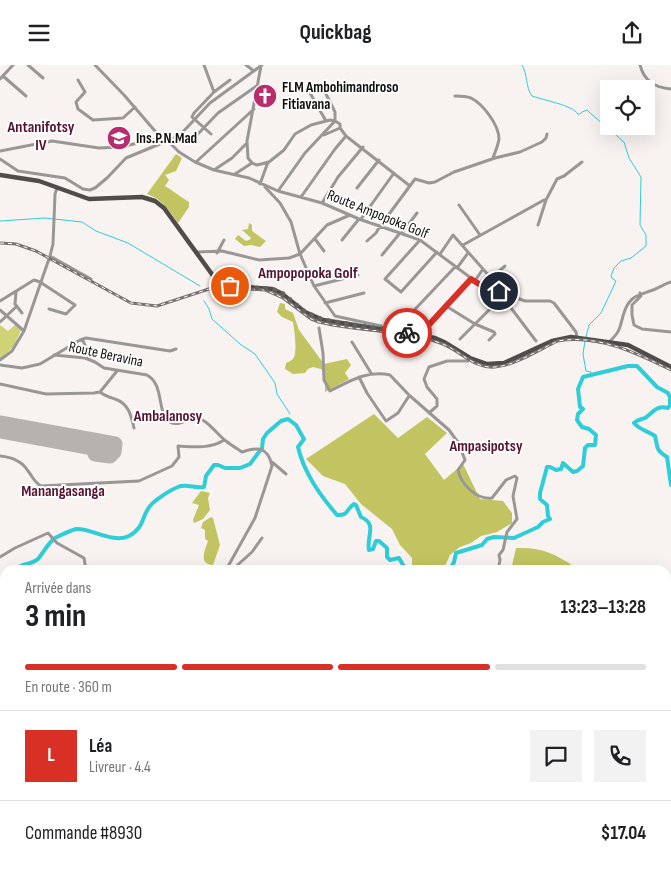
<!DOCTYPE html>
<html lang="fr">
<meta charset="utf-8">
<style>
body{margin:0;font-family:"Sofia Sans Condensed",sans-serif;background:#f2f2f2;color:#202124;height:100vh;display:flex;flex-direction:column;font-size:19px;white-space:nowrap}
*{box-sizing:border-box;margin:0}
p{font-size:16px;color:#757577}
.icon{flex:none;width:28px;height:28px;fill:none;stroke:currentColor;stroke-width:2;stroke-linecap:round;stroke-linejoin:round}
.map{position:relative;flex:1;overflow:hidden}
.details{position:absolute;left:0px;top:500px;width:671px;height:310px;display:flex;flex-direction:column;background:#fff;border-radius:15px 15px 0 0;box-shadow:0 5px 20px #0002}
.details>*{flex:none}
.tools{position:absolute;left:600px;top:15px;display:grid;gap:10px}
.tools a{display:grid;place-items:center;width:55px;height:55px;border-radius:0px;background:#fff;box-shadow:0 5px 20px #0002;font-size:25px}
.pin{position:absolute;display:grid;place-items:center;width:42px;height:42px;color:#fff;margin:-21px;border:2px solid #fff;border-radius:50%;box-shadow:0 1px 5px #0007}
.courier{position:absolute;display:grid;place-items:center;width:50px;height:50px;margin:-25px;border:4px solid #d93025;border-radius:50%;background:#fff;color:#222;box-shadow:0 1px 6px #0007}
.overview em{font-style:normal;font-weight:700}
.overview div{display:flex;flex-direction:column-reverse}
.overview{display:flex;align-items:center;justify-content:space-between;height:85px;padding:0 25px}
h1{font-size:32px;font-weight:700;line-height:38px}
.bar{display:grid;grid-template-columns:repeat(4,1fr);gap:8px 5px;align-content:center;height:60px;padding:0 25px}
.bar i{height:6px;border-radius:4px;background:#e0e0e0}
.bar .active{background:#d93025}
.bar p{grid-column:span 4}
.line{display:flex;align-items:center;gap:12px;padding:0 25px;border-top:1px solid #e0e0e0}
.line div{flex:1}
.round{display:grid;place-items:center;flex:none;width:52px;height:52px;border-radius:0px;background:#f2f2f2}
header{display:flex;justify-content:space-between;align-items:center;height:65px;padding:0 25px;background:#fff;font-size:22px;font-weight:700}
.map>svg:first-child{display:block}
.green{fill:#cfd275}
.forest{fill:#c1c460}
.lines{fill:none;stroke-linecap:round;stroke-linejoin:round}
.stream{stroke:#2ecdd7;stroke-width:1}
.river{stroke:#2ecdd7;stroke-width:4}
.runway{stroke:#b7b2b0;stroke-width:15}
.minor{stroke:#999796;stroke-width:3}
.major{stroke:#504c4c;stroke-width:4.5}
.rail-casing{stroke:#767271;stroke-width:3}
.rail{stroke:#fff;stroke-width:1;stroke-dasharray:4;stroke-linecap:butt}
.done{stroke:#63605e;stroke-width:5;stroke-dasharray:0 9}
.route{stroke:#d93025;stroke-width:6}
.labels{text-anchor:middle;stroke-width:4;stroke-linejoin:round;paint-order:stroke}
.poi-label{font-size:15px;font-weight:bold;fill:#131110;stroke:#fff;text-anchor:start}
.street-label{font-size:15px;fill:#131110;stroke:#fff}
.neighbourhood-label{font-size:16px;font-weight:bold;fill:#571532;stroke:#fff}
</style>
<header><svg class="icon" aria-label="menu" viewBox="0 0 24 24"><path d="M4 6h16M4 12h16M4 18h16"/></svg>Quickbag<svg class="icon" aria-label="share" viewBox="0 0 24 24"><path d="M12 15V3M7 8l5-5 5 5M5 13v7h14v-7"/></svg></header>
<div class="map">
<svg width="671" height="810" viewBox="0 0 671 810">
<rect width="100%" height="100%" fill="#f8f3f0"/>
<path class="green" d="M0,260L8,266L15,260L21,265L14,281L0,294Z"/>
<path class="forest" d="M176,89L182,93L176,106L165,110L169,115L165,121C174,126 180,132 189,137V142L178,158C169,145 162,134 147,129Z
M249,158L252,160V166L266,176L260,182L251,180L244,181L235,174L238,170L246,176L251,174L250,172L242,165L248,164Z
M280,238L285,239V244L293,248L299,265L324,299L347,294L351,300L345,308L349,314L325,327V311L321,304L313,302L308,304L305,308L293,309L285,304L286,298C287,298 292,295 293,294C298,288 294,264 293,257L282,252L277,247Z
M374,349L398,373L427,352L447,368L425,389L444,415L463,399L480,434L503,436L512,448V458L497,467L481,471L471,478L460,482L450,490L443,505H412V493L400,480L392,464L361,439L345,419L323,411L306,394Z
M201,426L210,428L208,433L210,445L203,454L194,458L193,455L199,440L192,438Z
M211,452L213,453L220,480L213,500C198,499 205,485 208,476L205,474V465L201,463L203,457Z
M516,483C541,482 554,488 575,502L576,505H511Z
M5,545V641L0,640V548Z
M298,805H387L389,810H298Z"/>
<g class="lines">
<path class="stream" d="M522,0C528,10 525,21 532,31C543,35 572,40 578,49H580L582,47L587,45L589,47L624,77L629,93L641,112L640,160L646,170V181L631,193L621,196L614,203L611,211L612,213L616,216L601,248L589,260L586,272
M0,156L45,153L82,157L96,166L128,178L200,221
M204,236L209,244L212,254L240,279L255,289L275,318L277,329L290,349
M585,276L583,289L586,306L591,307V310"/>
<path class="river" d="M15,505C21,498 31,500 38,494C44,487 48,478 55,473C59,471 72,465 76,464C89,462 113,479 129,471C145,462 141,452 150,441C155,435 170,425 178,422C186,418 196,424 204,422L206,411L214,400H218L225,403H240L250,399L262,383L263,374L267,368L281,356L288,354L296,360L304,374L298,382C304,408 320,430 337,450C350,450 345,445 354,439L356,440L361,452C378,459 366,472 369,485L373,484L376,476H379L387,483V492L390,495L399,493L406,505
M450,505L454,497L456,488L482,480L487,474L494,472L514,473L538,462L543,457L550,454L548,451L547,440L540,434V428L547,402H550L556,405L561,404L563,398L573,407L577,406L583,401L585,383L588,380H595L596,370L589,364L582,362L577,355L578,349L583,344L580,342L578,324L583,312L628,301H637L657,322L668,328L670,332V340L668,343C656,340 654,347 645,353C640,355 638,354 634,358C640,365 648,366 655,371C658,383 655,384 667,392L671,420
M0,525L5,530"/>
<path class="runway" d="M0,358L115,379L114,387L110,391L95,389L93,383L0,366"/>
<path class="minor" d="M28,0L43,13
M95,0L124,30L161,73L168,76L179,87L195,97L214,105L249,113L278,126L322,138L359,154L420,175L479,219L525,236H550L554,238L576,267L577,272
M204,0L214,27
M246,0L254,6
M640,0C644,16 656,23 671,24
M261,1L247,76L248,93L252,98L257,100L269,97L284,85L295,69L311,60L330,55L335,56L340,59V63L346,71L410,121
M3,11L26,31
M0,14L13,0
M78,15L85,27L76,37L78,44L93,55L123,53L135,42
M310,28L326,56
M455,31C460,31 466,31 471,33C483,39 499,60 499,74C498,81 495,87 493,93
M211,69L192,52L194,48L214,27L230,15
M324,70L340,63
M195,72L218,48L258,20
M0,86L52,76L99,83L120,82L161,73
M0,94L18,106L65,113L83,124L90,125L95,123L107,113L126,93L179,71L210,38L262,0
M196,97L254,44
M214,105L232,93L246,79
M235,109L252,98
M260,119L268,97
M265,122L280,138L291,157L300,189L314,221L335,251L381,261L382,264
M357,123L379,95
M278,126L305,88L335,56V47L324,25
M301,132L335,84L346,71
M546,135L557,114L564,111L582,97
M322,138L338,112L363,82
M459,140L480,170
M361,154L394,108
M381,160L415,114L429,118L435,117L454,107L495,93L520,87L542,77L546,73L547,69
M402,168L417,148
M315,174L324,186
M342,175L359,154
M420,175L385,214L401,227L437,187
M367,176L376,168L380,161
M463,180L544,135H546L538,160
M197,187L222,186L259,195L289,193L300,189L327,160L350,150
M217,188L224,175
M440,189L453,170L491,213L498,226
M382,190L400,168
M50,191L91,214
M457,203L468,188
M309,211L323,208
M491,213L505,201
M474,217L483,204
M314,221L358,210
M16,227L15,239L22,248
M640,228L641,231L632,240V250L634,260L642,264L671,267
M503,230L508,239L536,276
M0,236L34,215L40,217L75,240L66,249L49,244
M325,238L364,228
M446,241L475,259L494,267L495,269L489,275
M0,245L24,266
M0,257L16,242
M403,257L455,202
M319,263L323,288L324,315L330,326C350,316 367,305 390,310L409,330L449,365L457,376L469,382L484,380
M407,268L414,264H425L471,214
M460,274L503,231
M80,275L86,273L170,286L176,284
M352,277L371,308
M609,277C623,264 619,261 625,245C631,230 640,230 653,225C659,223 664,219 671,217
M54,290L85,293L95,297L104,303L147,310C165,320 156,348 170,357C178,362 187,354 195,353C207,353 217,370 226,376C231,380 236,383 242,387C257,382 268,381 272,401L255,453L226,505
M0,295L12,286L24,266L50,191L53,179L55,129L57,123
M0,300L22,303L40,299L80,275L83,276L86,282L87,294
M359,312L367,328L386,356L398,348L409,331
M0,319L46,329L94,328L100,327L117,306
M100,327C105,331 109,332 115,334C129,339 131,350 134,363
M429,348L437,341V334L427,322L424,314L429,302L447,296H468L470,293
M458,377L465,395L458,405C461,419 476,435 492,433L506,415L515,411L517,413L513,431L517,454L507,467L503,485L499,490L500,495L498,505
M0,391C11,392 22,396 28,406C33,412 34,417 41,421L139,416L172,401L179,392L178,381C193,382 211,384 224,375
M272,397L286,409
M0,492L15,483L48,468L57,478L84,493L86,505
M232,505L252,487L262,473
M0,590L5,583
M0,602L5,611
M666,761L671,762
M188,805L194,810
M211,805L213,810
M234,805L252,810
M315,810L317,805"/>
<path class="major" d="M0,110L39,116L89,134L142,132L155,136L164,143L214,212L219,216L230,221L272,224L281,228L305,247L323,255L435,273L444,277L470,293L487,299L504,298L552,276L571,272L628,280L671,302"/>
<g class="rail-casing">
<path id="rail" d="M0,178L16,179L36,186L131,238L157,241L215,222L265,225L283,233L311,254L319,257C358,267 401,264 440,278C459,284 473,304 495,302C514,301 540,284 558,276C598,269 636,288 671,305"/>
</g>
<use href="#rail" class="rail"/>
</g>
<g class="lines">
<path class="done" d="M230,221L272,224L282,228L305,247L323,255L407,268"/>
<path class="route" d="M407,268L414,264H425L471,214L479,219L499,226"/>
</g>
<defs>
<g id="church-disc" transform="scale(1.25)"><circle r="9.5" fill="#b72e6d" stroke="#fff"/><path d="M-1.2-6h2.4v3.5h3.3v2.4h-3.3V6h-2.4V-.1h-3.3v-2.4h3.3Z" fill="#fff"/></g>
<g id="university-disc" transform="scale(1.25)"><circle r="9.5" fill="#b72e6d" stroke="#fff"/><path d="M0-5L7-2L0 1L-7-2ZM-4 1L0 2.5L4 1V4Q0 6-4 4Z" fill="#fff"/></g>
</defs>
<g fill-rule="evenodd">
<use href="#church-disc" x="265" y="31"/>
<use href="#university-disc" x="119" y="73"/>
</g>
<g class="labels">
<g class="poi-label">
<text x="282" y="27">FLM Ambohimandroso<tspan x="282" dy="17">Fitiavana</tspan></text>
<text x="136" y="78">Ins.P.N.Mad</text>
</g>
<g class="street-label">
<text transform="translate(378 149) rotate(22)" y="5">Route Ampopoka Golf</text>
<text transform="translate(106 289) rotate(12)" y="5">Route Beravina</text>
</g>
<g class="neighbourhood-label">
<text x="41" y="67">Antanifotsy<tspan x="41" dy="18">IV</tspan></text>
<text x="308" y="213">Ampopopoka Golf</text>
<text x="168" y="356">Ambalanosy</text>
<text x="486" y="386">Ampasipotsy</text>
<text x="63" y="431">Manangasanga</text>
</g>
</g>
</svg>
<div class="tools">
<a><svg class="icon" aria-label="locate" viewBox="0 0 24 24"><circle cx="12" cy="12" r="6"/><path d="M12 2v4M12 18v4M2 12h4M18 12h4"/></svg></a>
</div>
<div class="pin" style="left:230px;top:221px;background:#ea580c"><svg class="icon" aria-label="bag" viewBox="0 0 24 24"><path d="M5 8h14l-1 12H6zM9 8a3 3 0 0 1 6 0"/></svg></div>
<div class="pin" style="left:499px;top:226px;background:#1f2937"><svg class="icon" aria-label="home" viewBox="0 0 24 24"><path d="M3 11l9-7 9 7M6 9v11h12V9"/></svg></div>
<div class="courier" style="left:407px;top:268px"><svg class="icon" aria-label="bike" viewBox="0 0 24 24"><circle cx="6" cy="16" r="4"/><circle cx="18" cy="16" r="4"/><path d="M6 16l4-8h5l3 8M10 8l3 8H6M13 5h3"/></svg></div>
<section class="details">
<div class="overview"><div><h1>3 min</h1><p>Arrivée dans</p></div><em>13:23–13:28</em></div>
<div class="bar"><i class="active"></i><i class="active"></i><i class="active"></i><i></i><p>En route · 360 m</p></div>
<div class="line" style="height:90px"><b class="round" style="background:#d93025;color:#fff">L</b><div><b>Léa</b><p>Livreur · 4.4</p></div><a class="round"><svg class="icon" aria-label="chat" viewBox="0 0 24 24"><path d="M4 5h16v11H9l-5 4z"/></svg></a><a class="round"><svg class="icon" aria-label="phone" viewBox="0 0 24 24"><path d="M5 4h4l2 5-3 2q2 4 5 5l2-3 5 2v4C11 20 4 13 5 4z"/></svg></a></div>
<div class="line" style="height:65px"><div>Commande #8930</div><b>$17.04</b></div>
</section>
</div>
